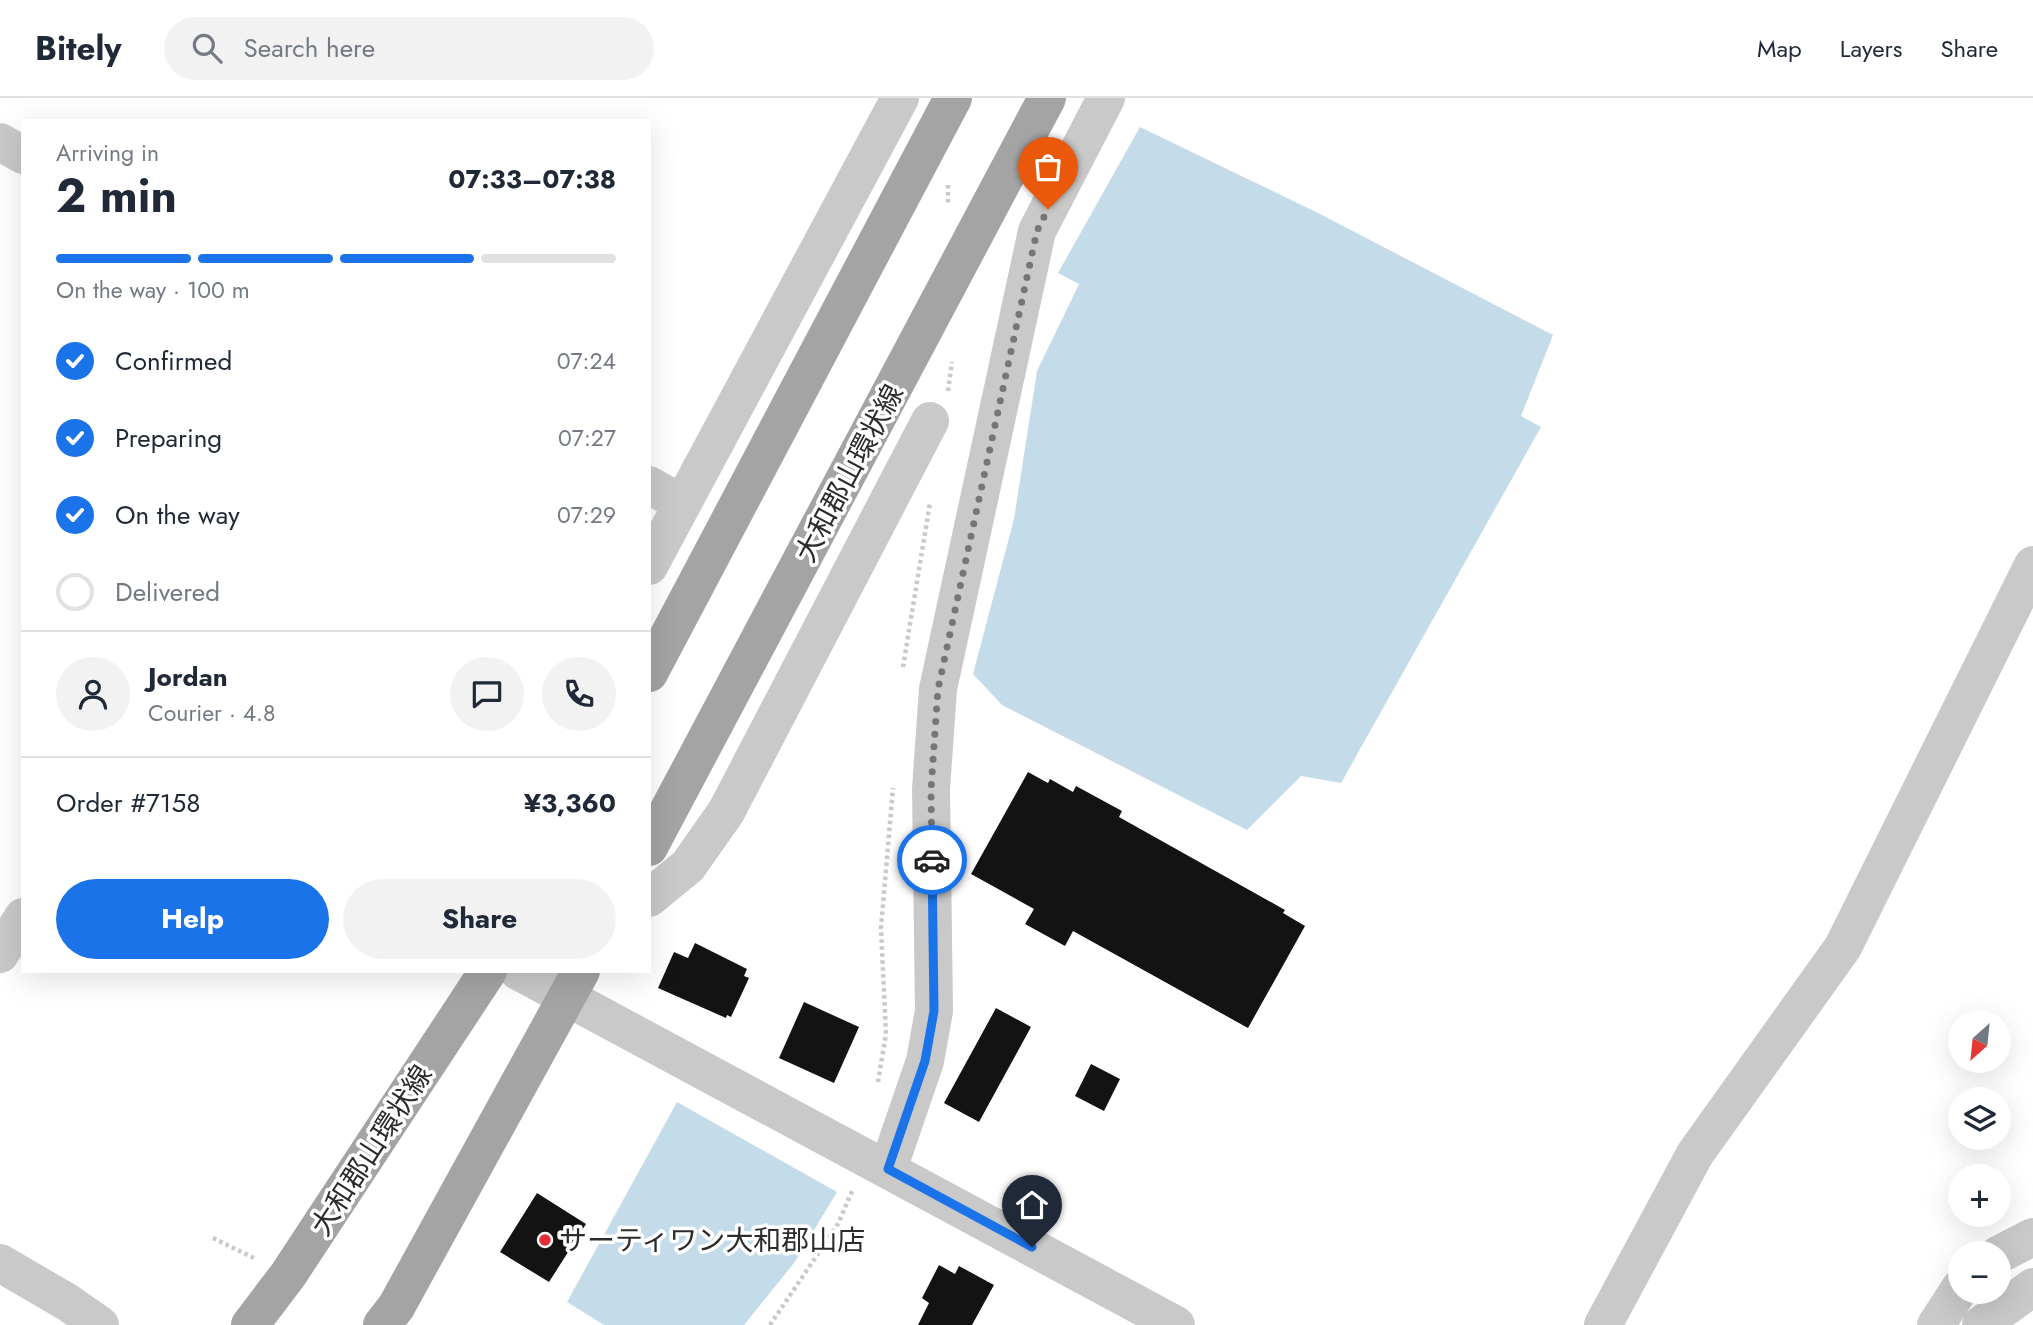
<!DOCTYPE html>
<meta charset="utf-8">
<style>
body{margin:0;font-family:Jost,"Noto Sans JP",sans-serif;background:#f2f2f3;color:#1f2937;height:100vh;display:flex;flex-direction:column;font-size:26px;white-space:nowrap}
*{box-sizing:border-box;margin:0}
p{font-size:23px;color:#747a83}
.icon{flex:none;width:38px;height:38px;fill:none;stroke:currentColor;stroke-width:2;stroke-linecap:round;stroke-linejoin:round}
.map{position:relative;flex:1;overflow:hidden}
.sheet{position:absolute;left:21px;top:21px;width:630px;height:854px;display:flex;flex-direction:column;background:#fff;border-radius:0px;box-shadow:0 7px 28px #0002}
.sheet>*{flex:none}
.needle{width:46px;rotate:207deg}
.buttons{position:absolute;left:1948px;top:912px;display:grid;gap:14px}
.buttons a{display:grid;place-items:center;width:63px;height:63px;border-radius:50%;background:#fff;box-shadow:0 7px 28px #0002;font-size:35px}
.pin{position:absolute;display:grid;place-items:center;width:60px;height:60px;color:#fff;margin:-72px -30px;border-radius:50% 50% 50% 0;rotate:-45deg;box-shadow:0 0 7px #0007}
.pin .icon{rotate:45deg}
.courier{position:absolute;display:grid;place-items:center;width:70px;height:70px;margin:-35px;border:5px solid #1a73e8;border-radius:50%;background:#fff;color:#222;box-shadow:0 2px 9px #0007}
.headline em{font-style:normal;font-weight:700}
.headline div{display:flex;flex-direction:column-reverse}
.headline{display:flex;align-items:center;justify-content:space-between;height:119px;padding:0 35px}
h1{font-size:46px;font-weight:700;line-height:52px}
.bar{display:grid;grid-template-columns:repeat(4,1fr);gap:10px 7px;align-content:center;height:84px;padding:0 35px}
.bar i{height:9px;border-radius:5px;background:#e0e1e3}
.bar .active{background:#1a73e8}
.bar p{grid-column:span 4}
.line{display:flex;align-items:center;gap:18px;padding:0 35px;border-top:2px solid #e0e1e3}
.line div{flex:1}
.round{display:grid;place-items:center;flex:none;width:74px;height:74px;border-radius:37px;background:#f2f2f3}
ol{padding:0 35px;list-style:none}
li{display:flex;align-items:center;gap:21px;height:77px}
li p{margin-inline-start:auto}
li .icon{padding:7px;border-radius:50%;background:#1a73e8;color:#fff;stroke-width:4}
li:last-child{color:#747a83}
li i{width:38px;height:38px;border:4px solid #e0e1e3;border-radius:50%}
.button{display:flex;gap:14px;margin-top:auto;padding:14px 35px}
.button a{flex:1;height:80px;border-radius:42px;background:#1a73e8;color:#fff;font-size:28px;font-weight:700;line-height:80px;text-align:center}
.button a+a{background:#f2f2f3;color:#1f2937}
header{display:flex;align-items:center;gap:42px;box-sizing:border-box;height:98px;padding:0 35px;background:#fff;border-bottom:2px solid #e0e1e3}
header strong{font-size:33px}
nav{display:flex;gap:38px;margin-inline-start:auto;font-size:24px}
.search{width:490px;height:63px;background:#f2f2f3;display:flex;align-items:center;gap:18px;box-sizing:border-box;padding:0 24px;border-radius:38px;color:#747a83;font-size:26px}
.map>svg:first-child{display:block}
.water{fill:#c4dbea}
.building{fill:#131313}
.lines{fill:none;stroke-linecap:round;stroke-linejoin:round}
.path{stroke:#c9c9c9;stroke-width:4.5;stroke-dasharray:3.5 3.5;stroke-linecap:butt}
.minor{stroke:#c9c9c9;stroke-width:38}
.major{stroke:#a4a4a4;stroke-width:38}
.done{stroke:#767676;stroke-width:7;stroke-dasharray:0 12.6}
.route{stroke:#1a73e8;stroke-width:9}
.poi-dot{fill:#e52b36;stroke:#fff;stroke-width:2.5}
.labels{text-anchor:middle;stroke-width:7;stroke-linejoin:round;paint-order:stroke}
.street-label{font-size:28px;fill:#2c2c2c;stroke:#fff}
.poi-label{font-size:28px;fill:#2c2c2c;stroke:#fff;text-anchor:start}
</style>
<header>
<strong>Bitely</strong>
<div class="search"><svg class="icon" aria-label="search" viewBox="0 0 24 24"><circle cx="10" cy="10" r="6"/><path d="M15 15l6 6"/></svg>Search here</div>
<nav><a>Map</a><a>Layers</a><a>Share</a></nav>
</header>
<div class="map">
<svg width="2033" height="1227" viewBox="0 0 2033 1227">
<rect width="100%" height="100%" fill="#fff"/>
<path class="water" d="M1140,29L1318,115L1553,237L1521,318L1541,329L1341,685L1301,678L1247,732L1002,607L973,576L1014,421L1037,273L1079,186L1058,175Z
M677,1004L837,1094L794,1165L744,1227H604L567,1204Z"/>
<path class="building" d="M1028,674L1048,685L1050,681L1073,694L1076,688L1122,713L1119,719L1285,812L1283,815L1305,828L1248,930L1073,833L1065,848L1025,826L1034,811L971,776Z
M695,845L747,871L744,878L749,880L731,919L727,917L726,920L658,890L674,854L688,860Z
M804,904L859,929L834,985L779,960Z
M996,910L1031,929L979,1024L944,1005Z
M1091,966L1120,981L1104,1013L1075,998Z
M537,1095L586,1126L549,1184L500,1154Z
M939,1167L955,1176L959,1168L994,1187L972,1227H918L929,1205L922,1200Z"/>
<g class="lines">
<path class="path" d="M948,87V106
M948,293L952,264
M903,569L930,405
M878,984L886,936L881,830L893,690
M213,1140L256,1161
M770,1227L838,1126L853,1091"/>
<path class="minor" d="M0,44L23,57
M649,387L681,405
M649,468L900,0
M649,800L688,768L726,714L930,323
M0,856L23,819
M518,873L1176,1227
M888,1071L925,963L934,913L931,691L938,591L1037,133L1106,0
M1998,1157L2033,1139
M0,1165L67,1204L100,1227
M1603,1227L1695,1056L1843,849L2033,467
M1936,1227L1960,1190
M1981,1227L2033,1189"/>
<path class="major" d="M649,575L953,0
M649,749L1047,0
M250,1227L288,1177L488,873
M382,1227L396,1209L581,873"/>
</g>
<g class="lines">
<path class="done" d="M932,762L931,691L938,591L1037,133L1048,111"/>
<path class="route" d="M932,762L934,913L925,963L888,1071L1032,1149"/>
</g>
<circle class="poi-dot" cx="545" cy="1142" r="7"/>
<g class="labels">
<g class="street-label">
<text transform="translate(849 375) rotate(-62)" y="10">大和郡山環状線</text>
<text transform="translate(371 1052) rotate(-57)" y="10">大和郡山環状線</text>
</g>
<g class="poi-label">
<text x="559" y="1152">サーティワン大和郡山店</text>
</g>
</g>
</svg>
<div class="buttons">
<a><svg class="needle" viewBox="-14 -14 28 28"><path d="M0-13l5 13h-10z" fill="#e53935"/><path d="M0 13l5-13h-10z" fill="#747a83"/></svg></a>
<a><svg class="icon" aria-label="layers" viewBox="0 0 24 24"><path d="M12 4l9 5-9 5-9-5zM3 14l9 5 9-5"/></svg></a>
<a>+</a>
<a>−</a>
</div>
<div class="pin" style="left:1048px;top:111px;background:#ea580c"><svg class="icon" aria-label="bag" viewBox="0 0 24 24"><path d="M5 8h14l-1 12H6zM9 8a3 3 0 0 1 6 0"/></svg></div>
<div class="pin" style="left:1032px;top:1149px;background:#1f2937"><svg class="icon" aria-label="home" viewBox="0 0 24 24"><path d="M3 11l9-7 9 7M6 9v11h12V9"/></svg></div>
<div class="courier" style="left:932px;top:762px"><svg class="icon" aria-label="car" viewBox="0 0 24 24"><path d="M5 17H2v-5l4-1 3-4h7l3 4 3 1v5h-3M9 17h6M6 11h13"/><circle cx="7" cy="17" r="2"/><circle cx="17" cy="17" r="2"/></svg></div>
<section class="sheet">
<div class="headline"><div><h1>2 min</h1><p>Arriving in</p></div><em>07:33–07:38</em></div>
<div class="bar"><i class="active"></i><i class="active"></i><i class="active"></i><i></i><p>On the way · 100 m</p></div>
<ol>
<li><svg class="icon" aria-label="check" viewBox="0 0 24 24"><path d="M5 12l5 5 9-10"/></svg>Confirmed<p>07:24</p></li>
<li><svg class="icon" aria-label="check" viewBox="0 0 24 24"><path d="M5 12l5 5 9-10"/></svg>Preparing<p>07:27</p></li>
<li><svg class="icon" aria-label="check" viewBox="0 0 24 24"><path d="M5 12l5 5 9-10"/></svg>On the way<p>07:29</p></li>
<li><i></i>Delivered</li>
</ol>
<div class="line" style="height:126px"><a class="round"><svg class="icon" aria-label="person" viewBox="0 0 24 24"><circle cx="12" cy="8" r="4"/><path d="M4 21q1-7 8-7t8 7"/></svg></a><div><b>Jordan</b><p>Courier · 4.8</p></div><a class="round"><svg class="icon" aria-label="chat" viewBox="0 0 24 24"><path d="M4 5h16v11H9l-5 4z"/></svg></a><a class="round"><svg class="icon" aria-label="phone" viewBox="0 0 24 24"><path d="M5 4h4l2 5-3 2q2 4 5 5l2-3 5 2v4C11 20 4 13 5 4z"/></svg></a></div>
<div class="line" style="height:91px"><div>Order #7158</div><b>¥3,360</b></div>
<div class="button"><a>Help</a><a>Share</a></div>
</section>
</div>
